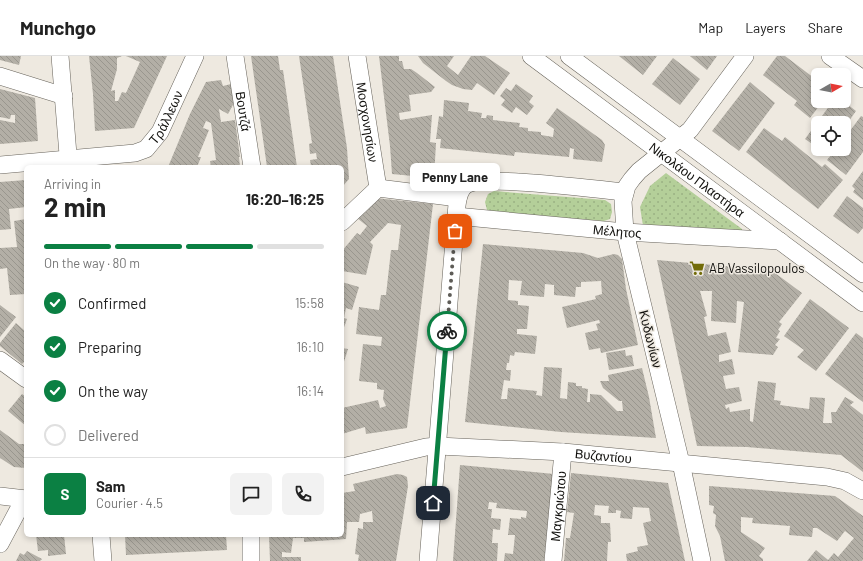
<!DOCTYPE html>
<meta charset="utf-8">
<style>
body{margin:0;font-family:Barlow,sans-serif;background:#f2f2f2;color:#222;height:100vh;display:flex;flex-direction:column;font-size:15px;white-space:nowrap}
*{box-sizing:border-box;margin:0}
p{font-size:13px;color:#767676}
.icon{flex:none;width:22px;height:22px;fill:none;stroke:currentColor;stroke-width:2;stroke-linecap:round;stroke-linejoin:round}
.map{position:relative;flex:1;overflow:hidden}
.sheet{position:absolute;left:24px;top:109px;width:320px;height:372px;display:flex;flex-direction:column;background:#fff;border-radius:6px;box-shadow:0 2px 6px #0003}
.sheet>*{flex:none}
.needle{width:26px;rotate:81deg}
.buttons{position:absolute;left:811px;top:12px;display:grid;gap:8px}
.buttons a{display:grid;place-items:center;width:40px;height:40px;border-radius:6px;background:#fff;box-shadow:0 2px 6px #0003;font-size:20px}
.pin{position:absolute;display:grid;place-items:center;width:34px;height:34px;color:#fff;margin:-17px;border-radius:8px;box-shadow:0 2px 6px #0006}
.courier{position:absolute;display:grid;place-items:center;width:40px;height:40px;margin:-20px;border:3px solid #0b8043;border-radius:50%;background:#fff;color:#222;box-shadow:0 1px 5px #0007}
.bubble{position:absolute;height:28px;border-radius:6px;background:#fff;box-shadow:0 2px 6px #0003;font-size:13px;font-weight:700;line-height:28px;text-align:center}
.summary em{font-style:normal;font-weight:700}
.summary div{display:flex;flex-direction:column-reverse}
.summary{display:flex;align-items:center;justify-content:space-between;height:68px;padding:0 20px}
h1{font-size:26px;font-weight:700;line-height:30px}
.bar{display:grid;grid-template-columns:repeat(4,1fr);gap:6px 4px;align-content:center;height:48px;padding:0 20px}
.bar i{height:5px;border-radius:3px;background:#e0e0e0}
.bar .current{background:#0b8043}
.bar p{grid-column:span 4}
.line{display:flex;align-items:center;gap:10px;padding:0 20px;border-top:1px solid #e0e0e0}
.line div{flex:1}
.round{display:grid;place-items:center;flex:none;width:42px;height:42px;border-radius:6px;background:#f2f2f2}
ol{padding:0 20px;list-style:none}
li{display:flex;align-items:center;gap:12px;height:44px}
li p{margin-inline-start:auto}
li .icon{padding:4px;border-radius:50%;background:#0b8043;color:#fff;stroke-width:4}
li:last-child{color:#767676}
li i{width:22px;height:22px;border:2px solid #e0e0e0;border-radius:50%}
header{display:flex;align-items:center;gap:24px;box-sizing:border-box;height:56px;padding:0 20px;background:#fff;border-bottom:1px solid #e0e0e0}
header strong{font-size:19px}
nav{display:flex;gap:22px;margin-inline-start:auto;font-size:14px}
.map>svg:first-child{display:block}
.park{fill:url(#park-dots)}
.building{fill:url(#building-back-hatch)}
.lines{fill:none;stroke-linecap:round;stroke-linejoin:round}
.minor-casing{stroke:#67635b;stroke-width:18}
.minor{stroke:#fff;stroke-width:17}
.done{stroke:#5e5c57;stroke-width:4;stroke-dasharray:0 7.2}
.route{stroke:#0b8043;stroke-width:5}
.labels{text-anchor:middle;stroke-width:3;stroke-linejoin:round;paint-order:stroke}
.street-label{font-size:13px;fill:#11100d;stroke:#eee9e0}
.poi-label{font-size:13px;fill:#11100d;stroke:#eee9e0;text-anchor:start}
</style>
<header>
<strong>Munchgo</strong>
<nav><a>Map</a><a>Layers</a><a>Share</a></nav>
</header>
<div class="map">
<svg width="863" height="505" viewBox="0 0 863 505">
<defs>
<pattern id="park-dots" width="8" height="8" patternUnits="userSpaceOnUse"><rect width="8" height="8" fill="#b4cf99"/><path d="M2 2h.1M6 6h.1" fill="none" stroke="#9ab183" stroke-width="1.8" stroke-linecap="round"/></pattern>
<pattern id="building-back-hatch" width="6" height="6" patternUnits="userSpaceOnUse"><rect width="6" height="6" fill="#b3afa6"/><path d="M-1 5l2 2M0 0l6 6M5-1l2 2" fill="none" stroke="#99968e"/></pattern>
</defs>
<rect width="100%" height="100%" fill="#eee9e0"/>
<path class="park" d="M666,117L742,173V175L643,170L640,151L650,130Z
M494,135L605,144L611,148L612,156L610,163L604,165L492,157L487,154L485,146L488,138Z"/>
<path class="building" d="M0,0H21L19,9L0,4Z
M89,0H122L117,2V13L111,35L115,34V45H118L122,36L126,37L140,6L126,0H167L134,72L95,75L93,38Z
M251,0H278L280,14H283L297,111H267Z
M299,0H333L347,92L349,123L342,131V111H314V109L311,110L310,104L317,103L316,97L310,98L309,88L312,87Z
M379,0H399V5H402L404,13H411L417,17L435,31L431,36L409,39L411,55L399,57L400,64L432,59L430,86L436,87L434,122L392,118L390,90Z
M418,0H454L447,10L458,19L471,0H485L510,17L494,39L477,27L472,34L463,33L452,29L446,25L423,7Z
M619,0H657L643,19Z
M690,0H717L707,14Z
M777,0H785L818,25V45H823L810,62L794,49L797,45L763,19Z
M673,2L700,23L680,49L652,28Z
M221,24L223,30L231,28L234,47L228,58L219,53L221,66L235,64L240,101H239L240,111H211L210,105L216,104L211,67L206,65L203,72L209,74L198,101H201L197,111H168L190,58L206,26Z
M750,26L775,47L739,95L712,75Z
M516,28L533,40L529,46L534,50L527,59L516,51L512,57L501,49L505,44L500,40L506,32L511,35Z
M0,33L35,42L38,85L0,88V64L15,67V59H11L10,63L0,61Z
M444,44L469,47L468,55L482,57L481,62H486L487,59L493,60V64L520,67L519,71L528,72V75L541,76V79L553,81L554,73L546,67L557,52L602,84L605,89L602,106L573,103L574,93L570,92L569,101L515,96L514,100L440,92L441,83H436L439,60L443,61Z
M833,45H843L856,55L844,72V67H818V92L805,83Z
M861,60L863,61V96L846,119L827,104L836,93H844V83Z
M764,72L782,85L785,81L822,111L825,108L843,124L818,153L746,96Z
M863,115V144L853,136L855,133L852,130Z
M26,124V151L9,153L11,173L0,174V126Z
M847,140L863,152V172L858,178L833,160Z
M375,142L433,148L407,372L366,378L365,371L342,378V352L378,344L380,352L386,350L383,343L384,334L377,333V327L359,325L363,288L381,290L382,281L356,278L359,251L379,254L381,239H386L391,194H398L401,169L388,167L370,186L373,189L366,219L342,215V195L357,177L360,179L367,170L357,162Z
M26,163V238L10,239L7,212L0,213V192L17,191L14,165Z
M483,188L583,197L598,202L614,198L618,199L622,203L626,233L638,289L601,297L600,292L589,294L585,277L598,274L596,268L600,267L599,264L567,272L562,251L596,243L595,240L602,238L601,225L581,226V231H576L575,241L554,239V229L545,228L544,241L520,239L522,225L509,224L508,244L518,245V249L529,250L527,273H517V278L537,280L535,298L515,296L514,300L510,299L509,307H507L506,314H511L510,325L504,324L501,343H507L508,332L537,335L536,339L542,340L544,311L562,312L560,342L567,343L568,326L576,327V330H582V332L588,333L587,346H590V338L601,339L617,355H623L622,345H619L603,332L600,325H609L608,319L642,312L649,341L656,382L561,376L465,366Z
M657,204L771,214L802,237L779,266L782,268L778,274L780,275L776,282L780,283L775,289L778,291L773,299L738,296L744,246L737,245L736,267L711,265L712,235H700L707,260L704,261L708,280L726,276L731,296L719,299V306L732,303L735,318L723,320L726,333L739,331L742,345L725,349L726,353L729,351L730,356L750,353V365L753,366L758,325L776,327L774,344L781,345L780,349L809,353L810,341L825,342L823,367H832L831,356H836L845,341L854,346L850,349L863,359V416L841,399L747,391L697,390Z
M342,226L359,231L352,254L346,252L344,262L347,263L342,277Z
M810,243L849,272L816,315L797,301L804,294L784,280Z
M0,249L16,261L0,281Z
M16,267L26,276V304L22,308L0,290V287Z
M856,277L863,282V346L825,318Z
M342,292L348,293L342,312Z
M625,294L626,300L632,299L634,310L609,314L606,297Z
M22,338L26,341V370L8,355Z
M0,374L19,388H26V412L14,411L0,402Z
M460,409L554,418L544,505H504L505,497L513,498L515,479H508L510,462L521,463V461L526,462L527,455L496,452L497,447L489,446L488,453H492L491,462L501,463L500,474L493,473L492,487H498L497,505H453Z
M571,417L668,427L685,505H627L626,498L638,495L637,491L648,489L643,467L651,465L649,452L633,451L632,463L620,462L621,455L616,454V457H608L609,450L595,449L594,459L601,460V467H610L611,486H608L607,505H564L566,482H570L574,457L567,456Z
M397,418L403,419L407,421L408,430L396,505H358L359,499L355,498L358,472L363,473V466H373L372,455L360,458L359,466H347L346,483L304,486V482H293L291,497L282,496V501H301V505H270L269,479H342V437L355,435L353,428Z
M709,430L835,440L863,460V504L862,505H807L816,494L828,504L834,497L838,501L854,482L845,475L837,485L817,472H813L812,481L789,479L790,470L752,467L753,462L741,461V476L765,492L759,500L763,503V505H725L720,480L715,470L716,459L713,457L714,450L709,449Z
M36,479H64L66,498L48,500V494L38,495Z
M125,479H226L227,494L126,499Z
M27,495L42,503L40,505H16L20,497L24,499Z"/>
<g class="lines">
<g class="minor-casing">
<g id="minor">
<path d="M60,0L69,111"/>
<path id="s1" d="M235,0L252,111"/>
<path id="s2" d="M357,0L378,132"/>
<path id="s3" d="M531,0L863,247"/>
<path d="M569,0L863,218"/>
<path d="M830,0L863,23"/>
<path d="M0,20L64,40"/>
<path id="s4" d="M0,109L135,97L146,93L160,76L195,0"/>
<path d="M378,132L458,142"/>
<path id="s5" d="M456,160L625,176L780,185"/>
<path d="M342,166L378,132"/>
<path d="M0,304L26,323"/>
<path id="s6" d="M342,411L426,391L438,390L563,396L827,421L845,425L863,435"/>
<path d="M0,440L26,443"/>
<path d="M101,479L103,505"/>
<path d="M251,479V505"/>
<path d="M0,488L24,443"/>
<path d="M428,505L456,160C457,149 457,135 466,129C482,118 600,134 625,136"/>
<path id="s7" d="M553,505L563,396"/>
<path d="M702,505L681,407L625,176L623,145L627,130L632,123L639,115L690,74L745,0"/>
</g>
</g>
<use href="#minor" class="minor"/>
</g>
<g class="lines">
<path class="done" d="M447,275L455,175"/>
<path class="route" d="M433,447L447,275"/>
</g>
<defs>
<g id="supermarket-bare" transform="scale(1.2)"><path d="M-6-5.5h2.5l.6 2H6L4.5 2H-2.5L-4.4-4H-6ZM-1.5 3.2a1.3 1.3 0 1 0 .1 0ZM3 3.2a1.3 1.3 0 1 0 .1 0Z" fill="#726c09" stroke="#eee9e0" stroke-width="2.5" paint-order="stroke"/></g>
</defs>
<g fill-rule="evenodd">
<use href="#supermarket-bare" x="697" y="212"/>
</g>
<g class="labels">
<g class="street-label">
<text dy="5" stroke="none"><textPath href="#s1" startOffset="56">Βουτζά</textPath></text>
<text dy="5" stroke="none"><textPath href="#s4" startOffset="185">Τράλλεων</textPath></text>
<text dy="5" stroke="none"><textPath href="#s2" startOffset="67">Μοσχονησίων</textPath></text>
<text dy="5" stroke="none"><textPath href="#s3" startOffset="207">Νικολάου Πλαστήρα</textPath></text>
<text dy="5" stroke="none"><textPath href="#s5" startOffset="162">Μέλητος</textPath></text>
<text transform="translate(651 283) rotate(76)" y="5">Κυδωνίων</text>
<text dy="5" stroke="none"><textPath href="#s6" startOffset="264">Βυζαντίου</textPath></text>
<text dy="5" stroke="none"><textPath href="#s7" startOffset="55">Μαγκριώτου</textPath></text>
</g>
<g class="poi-label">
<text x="709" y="217">AB Vassilopoulos</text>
</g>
</g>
</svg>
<div class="buttons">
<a><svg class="needle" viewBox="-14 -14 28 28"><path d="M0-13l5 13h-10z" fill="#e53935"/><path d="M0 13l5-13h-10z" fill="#767676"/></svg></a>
<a><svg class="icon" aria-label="locate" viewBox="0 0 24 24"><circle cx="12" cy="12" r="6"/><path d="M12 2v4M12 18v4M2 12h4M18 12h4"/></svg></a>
</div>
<div class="pin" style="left:455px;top:175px;background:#ea580c"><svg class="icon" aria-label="bag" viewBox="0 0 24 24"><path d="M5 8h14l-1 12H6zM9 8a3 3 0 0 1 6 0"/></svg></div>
<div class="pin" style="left:433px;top:447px;background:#1f2937"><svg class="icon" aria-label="home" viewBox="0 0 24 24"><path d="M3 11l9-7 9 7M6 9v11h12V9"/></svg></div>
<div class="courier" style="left:447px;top:275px"><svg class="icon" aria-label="bike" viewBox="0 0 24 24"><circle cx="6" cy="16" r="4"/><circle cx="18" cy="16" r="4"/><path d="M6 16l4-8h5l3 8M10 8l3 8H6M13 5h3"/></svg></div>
<div class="bubble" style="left:410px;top:107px;width:90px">Penny Lane</div>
<section class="sheet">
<div class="summary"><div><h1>2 min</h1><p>Arriving in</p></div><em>16:20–16:25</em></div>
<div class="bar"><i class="current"></i><i class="current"></i><i class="current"></i><i></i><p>On the way · 80 m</p></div>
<ol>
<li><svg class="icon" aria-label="check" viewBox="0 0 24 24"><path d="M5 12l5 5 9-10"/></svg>Confirmed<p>15:58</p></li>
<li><svg class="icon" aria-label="check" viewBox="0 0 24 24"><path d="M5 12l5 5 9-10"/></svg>Preparing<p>16:10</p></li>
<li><svg class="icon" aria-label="check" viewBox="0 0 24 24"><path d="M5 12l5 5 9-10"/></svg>On the way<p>16:14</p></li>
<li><i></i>Delivered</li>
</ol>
<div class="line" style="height:72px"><b class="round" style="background:#0b8043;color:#fff">S</b><div><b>Sam</b><p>Courier · 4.5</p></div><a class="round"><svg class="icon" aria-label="chat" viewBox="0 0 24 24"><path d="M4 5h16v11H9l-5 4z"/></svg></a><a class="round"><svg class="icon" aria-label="phone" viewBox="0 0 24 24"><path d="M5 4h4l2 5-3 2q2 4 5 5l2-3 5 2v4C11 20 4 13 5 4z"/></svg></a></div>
</section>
</div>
